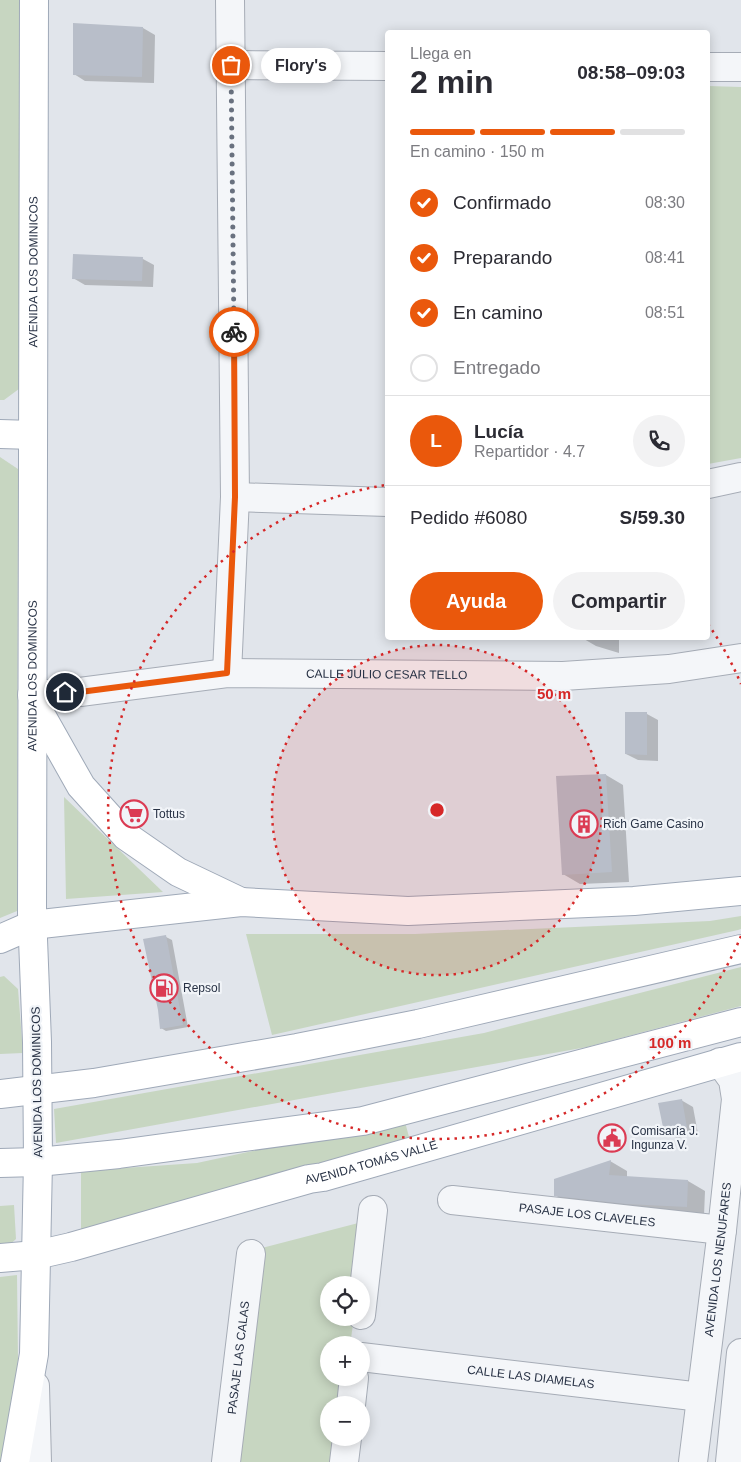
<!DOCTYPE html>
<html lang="es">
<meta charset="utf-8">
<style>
body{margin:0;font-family:Helvetica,sans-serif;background:#f2f2f3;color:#2b2b33;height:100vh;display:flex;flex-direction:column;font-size:19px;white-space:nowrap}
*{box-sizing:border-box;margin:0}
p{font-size:16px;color:#7c7c81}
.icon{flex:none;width:28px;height:28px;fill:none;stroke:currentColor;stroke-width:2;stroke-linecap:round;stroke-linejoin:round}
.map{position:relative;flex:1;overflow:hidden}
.details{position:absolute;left:385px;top:30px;width:325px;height:610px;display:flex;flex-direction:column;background:#fff;border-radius:5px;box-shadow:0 2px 12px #0003}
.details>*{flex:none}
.controls{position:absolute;left:320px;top:1276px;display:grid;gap:10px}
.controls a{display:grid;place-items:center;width:50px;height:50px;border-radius:50%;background:#fff;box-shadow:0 2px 12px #0003;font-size:25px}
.pin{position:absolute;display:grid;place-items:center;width:42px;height:42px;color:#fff;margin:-21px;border:2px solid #fff;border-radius:50%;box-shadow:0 1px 5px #0007}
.courier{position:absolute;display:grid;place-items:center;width:50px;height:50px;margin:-25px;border:4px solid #ea580c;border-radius:50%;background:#fff;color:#222;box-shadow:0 1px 6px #0007}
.bubble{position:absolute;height:35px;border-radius:18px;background:#fff;box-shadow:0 2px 12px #0003;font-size:16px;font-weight:600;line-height:35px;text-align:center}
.overview em{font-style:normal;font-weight:600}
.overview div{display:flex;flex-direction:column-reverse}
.overview{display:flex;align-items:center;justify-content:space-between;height:85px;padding:0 25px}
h1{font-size:32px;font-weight:600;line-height:38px}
.bar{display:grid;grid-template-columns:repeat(4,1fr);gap:8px 5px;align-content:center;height:60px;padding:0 25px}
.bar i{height:6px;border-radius:4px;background:#e1e1e2}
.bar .on{background:#ea580c}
.bar p{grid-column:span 4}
.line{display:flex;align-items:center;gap:12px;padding:0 25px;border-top:1px solid #e1e1e2}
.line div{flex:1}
.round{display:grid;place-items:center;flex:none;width:52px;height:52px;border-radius:26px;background:#f2f2f3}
ol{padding:0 25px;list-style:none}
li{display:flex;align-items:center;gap:15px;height:55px}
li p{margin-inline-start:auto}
li .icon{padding:5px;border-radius:50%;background:#ea580c;color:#fff;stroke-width:4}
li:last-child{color:#7c7c81}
li i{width:28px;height:28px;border:2px solid #e1e1e2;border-radius:50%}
.primary-button{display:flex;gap:10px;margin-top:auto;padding:10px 25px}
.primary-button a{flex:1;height:58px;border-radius:30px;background:#ea580c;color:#fff;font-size:20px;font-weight:600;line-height:58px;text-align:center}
.primary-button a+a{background:#f2f2f3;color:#2b2b33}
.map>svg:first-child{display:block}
.green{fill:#c7d6c1}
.shadow{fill:#0003}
.building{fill:#b8bec9}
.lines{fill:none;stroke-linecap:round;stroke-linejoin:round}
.minor-casing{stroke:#a6acb6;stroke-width:30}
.major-casing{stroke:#9fa9b8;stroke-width:30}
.minor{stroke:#f4f6f9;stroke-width:28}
.major{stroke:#fff;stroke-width:28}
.done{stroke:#69717f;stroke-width:5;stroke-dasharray:0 9}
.route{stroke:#ea580c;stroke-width:6}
.ring{fill:none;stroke:#d62828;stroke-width:2.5;stroke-dasharray:2.5 5}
.labels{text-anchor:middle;stroke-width:4.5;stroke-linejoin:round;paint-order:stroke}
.street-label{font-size:12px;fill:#283245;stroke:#f1f4f8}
.poi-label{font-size:12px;fill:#283245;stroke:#f1f4f8;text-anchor:start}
.centre{fill:#d62828;stroke:#f1f4f8;stroke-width:2.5}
.ring-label{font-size:15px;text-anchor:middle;font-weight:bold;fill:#d62828;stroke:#f1f4f8;stroke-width:4.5;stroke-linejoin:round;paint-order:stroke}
</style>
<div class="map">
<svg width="741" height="1462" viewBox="0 0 741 1462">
<rect width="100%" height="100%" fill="#e1e5eb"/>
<path class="green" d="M0,0H26L27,383L4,400H0Z
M708,86L741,87V458L708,464Z
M0,457L18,469L17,911L0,918Z
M64,797L163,892L66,899Z
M741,916V929L738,930L272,1035L246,934H415L710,921Z
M741,967V1006L587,1047L56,1143L54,1109L484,1033Z
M4,976L18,989L23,1053L0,1054V977Z
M404,1118L409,1137L238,1190L81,1233V1171L197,1163Z
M14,1205L16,1239L6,1248H0V1206Z
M366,1221L358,1285H329V1318H354L350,1345H329V1378H347L343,1405H329V1438H339L336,1462H232L258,1249Z
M17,1275L18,1360L11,1419L4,1462H0V1277Z"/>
<path class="shadow" d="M143,28L155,35L154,83L85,81L74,74Z
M143,259L154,265L153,287L85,285L73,278Z
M584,638H619V653L596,646L584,639Z
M647,714L658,720V761L638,760L626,754Z
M606,775L623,785L629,882L580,884L563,874Z
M166,937L172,940L188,1027L166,1031L161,1028Z
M681,1100L693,1107L698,1134L677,1138L665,1131Z
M610,1161L627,1171V1178L688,1181L705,1191L704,1216L572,1205L555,1195Z"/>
<path class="building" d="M73,23L143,27L142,77L73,75Z
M73,254L143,257L142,281L72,279Z
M625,712H647V755L625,754Z
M606,774L612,872L562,875L556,776Z
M166,935L183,1025L160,1029L158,1010L143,939Z
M682,1099L687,1128L664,1132L658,1103Z
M611,1160L609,1175L688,1180L687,1207L626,1204L554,1196V1179Z"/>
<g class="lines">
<g class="minor-casing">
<g id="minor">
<path d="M231,65L388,66"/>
<path d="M708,67H741"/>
<path d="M708,484L741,477"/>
<path d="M235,497L388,502"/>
<path d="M227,673L235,497L230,0"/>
<path id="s1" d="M32,695L80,692L227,673L563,676L669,669L741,658"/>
<path id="s2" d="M452,1200L722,1230"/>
<path d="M361,1315L373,1210"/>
<path id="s3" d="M361,1357L701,1397"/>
<path d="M35,1386L37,1462"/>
<path d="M351,1405L354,1378"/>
<path id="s4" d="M226,1462L251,1254"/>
<path d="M344,1462L347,1438"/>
<path id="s5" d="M693,1462L722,1230L736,1099L733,1080L720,1062"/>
<path d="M730,1462L741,1353"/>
</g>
</g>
<g class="major-casing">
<g id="major">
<path d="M0,434L33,435"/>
<path d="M33,701L81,786L126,836L178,872L241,902"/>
<path d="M0,939L32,925L241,902L408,911L634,901L741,891"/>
<path d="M0,1094L94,1083L297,1048L418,1024L741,949"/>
<path d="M0,1163L38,1162L119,1154L363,1121L741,1022"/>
<path id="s6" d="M0,1258L36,1255L71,1247L309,1179L323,1177L741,1057"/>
<path id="s7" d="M15,1462L34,1354L38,1162L37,1042L32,913L34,0"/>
</g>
</g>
<use href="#minor" class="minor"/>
<use href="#major" class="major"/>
</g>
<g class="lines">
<path class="done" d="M231,65L234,332"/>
<path class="route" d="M65,692H80L227,673L235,497L234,332"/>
</g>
<circle cx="437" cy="810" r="165" fill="#d62828" fill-opacity=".12"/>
<g class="ring">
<circle cx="437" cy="810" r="165"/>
<path d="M741 936A329 329 0 1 1 386 485M708 624A329 329 0 0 1 741 684"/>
</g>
<defs>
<g id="supermarket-ring" transform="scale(1.4375)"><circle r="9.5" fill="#f1f4f8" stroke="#db3b53" stroke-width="1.5"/><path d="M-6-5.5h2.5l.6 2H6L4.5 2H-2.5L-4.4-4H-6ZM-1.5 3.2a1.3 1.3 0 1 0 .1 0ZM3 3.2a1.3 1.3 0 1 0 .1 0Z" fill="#db3b53"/></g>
<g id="building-ring" transform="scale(1.4375)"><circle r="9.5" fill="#f1f4f8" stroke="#db3b53" stroke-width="1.5"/><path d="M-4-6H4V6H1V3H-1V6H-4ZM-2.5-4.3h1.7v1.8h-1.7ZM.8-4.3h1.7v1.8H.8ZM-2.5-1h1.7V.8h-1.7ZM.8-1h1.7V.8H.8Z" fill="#db3b53"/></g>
<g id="fuel-ring" transform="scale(1.4375)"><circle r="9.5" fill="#f1f4f8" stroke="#db3b53" stroke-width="1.5"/><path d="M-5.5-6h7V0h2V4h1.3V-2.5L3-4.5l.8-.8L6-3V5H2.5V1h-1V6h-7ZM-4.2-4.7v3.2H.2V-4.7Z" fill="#db3b53"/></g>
<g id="civic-ring" transform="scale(1.4375)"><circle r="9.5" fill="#f1f4f8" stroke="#db3b53" stroke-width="1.5"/><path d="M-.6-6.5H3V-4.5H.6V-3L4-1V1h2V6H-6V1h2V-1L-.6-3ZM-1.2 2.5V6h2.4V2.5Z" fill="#db3b53"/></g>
</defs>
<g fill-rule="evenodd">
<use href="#supermarket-ring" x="134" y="814"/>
<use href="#building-ring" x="584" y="824"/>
<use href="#fuel-ring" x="164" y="988"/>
<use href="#civic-ring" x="612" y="1138"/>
</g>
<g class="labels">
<g class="street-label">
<text dy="4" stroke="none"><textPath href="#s7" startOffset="1192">AVENIDA LOS DOMINICOS</textPath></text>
<text dy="4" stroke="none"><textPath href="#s1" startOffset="356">CALLE JULIO CESAR TELLO</textPath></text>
<text dy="4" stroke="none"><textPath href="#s7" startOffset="788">AVENIDA LOS DOMINICOS</textPath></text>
<text transform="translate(37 1082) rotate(-91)" y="4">AVENIDA LOS DOMINICOS</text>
<text dy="4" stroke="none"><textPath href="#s6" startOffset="384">AVENIDA TOMÁS VALLE</textPath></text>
<text dy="4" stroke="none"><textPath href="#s2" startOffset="136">PASAJE LOS CLAVELES</textPath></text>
<text dy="4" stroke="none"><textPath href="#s5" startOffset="204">AVENIDA LOS NENUFARES</textPath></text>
<text dy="4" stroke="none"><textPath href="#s4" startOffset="105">PASAJE LAS CALAS</textPath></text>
<text dy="4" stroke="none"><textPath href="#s3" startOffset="171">CALLE LAS DIAMELAS</textPath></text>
</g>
<g class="poi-label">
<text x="153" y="818">Tottus</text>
<text x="603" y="828">Rich Game Casino</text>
<text x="183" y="992">Repsol</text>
<text x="631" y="1135">Comisaría J.<tspan x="631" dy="14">Ingunza V.</tspan></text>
</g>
</g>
<circle cx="437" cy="810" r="8" class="centre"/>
<g class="ring-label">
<text x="554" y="699">50 m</text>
<text x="670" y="1048">100 m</text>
</g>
</svg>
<div class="controls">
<a><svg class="icon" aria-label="locate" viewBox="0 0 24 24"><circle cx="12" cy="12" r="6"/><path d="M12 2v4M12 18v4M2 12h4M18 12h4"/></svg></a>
<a>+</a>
<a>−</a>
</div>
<div class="pin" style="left:231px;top:65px;background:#ea580c"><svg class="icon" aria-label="bag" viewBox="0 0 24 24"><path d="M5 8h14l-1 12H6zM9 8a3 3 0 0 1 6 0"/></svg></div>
<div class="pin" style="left:65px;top:692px;background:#1f2937"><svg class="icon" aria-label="home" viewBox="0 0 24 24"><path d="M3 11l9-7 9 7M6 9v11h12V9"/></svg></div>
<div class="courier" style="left:234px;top:332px"><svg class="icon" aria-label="bike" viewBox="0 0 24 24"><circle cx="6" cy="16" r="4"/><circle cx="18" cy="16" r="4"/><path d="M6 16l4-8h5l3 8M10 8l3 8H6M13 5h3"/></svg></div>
<div class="bubble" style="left:261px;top:48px;width:80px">Flory's</div>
<section class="details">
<div class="overview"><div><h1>2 min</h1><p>Llega en</p></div><em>08:58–09:03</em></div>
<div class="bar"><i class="on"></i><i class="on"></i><i class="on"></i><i></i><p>En camino · 150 m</p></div>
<ol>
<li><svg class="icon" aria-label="check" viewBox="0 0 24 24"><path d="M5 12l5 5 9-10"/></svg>Confirmado<p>08:30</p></li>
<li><svg class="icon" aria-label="check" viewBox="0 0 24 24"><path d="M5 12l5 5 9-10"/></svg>Preparando<p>08:41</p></li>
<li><svg class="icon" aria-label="check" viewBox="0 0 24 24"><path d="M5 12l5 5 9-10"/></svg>En camino<p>08:51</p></li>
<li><i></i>Entregado</li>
</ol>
<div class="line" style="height:90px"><b class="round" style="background:#ea580c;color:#fff">L</b><div><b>Lucía</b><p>Repartidor · 4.7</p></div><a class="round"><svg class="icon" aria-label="phone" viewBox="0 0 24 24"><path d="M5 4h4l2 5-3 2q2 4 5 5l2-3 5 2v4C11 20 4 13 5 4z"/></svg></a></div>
<div class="line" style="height:65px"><div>Pedido #6080</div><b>S/59.30</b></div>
<div class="primary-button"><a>Ayuda</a><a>Compartir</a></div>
</section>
</div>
